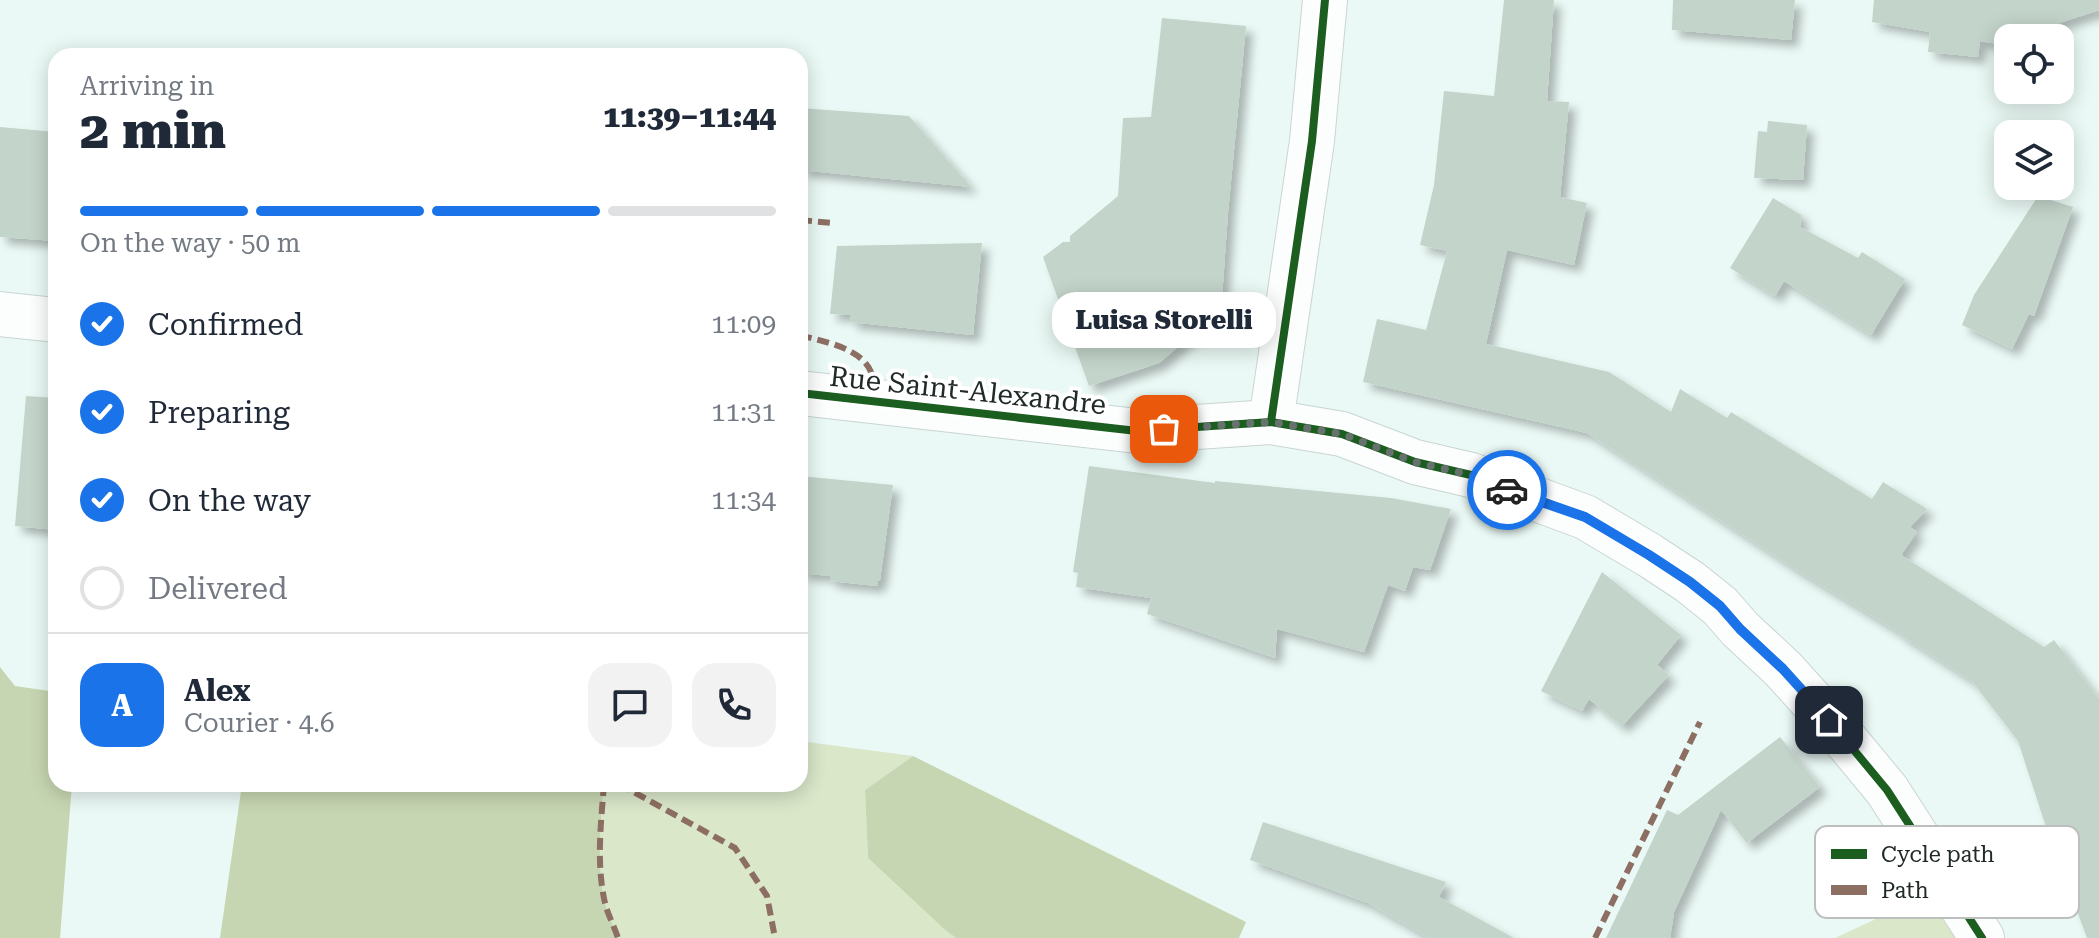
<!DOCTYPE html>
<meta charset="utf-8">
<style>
body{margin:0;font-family:"Roboto Serif",serif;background:#f2f2f3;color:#1f2937;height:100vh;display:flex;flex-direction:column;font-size:30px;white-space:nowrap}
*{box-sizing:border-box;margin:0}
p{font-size:26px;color:#747a83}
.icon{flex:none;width:44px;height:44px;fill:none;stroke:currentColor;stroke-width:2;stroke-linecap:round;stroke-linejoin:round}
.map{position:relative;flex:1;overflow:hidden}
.drawer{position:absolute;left:48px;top:48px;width:760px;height:744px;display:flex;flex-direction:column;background:#fff;border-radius:24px;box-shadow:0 4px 20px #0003}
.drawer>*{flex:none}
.fabs{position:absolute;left:1994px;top:24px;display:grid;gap:16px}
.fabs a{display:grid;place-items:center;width:80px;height:80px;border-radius:16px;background:#fff;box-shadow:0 4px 20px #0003;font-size:40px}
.pin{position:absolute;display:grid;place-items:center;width:68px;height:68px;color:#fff;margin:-34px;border-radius:16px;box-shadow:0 4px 12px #0006}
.courier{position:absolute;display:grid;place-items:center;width:80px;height:80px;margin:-40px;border:6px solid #1a73e8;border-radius:50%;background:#fff;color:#222;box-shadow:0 2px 10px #0007}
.bubble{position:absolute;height:56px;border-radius:24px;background:#fff;box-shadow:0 4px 20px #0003;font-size:26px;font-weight:800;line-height:56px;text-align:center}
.summary em{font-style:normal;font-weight:800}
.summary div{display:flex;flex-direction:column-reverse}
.summary{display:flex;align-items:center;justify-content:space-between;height:136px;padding:0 32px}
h1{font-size:52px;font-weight:800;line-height:60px}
.bar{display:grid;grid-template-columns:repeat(4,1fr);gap:12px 8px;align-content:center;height:96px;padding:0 32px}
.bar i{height:10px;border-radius:6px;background:#e0e1e3}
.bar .active{background:#1a73e8}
.bar p{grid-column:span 4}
.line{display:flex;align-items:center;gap:20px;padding:0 32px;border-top:2px solid #e0e1e3}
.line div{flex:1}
.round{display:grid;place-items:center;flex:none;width:84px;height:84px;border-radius:24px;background:#f2f2f3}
ol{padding:0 32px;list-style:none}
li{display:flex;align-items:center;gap:24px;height:88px}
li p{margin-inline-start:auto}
li .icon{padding:8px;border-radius:50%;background:#1a73e8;color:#fff;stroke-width:4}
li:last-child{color:#747a83}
li i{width:44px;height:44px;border:4px solid #e0e1e3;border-radius:50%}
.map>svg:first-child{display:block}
.green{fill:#dae7c9}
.forest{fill:#c7d6b2}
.building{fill:#c3d4ca;filter:url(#shadow)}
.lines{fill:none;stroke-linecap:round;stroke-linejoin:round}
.minor-casing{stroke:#c9d5d2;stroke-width:46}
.minor{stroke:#fcfefe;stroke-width:44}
.quiet{stroke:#8d6e63;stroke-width:6;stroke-dasharray:12 6;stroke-linecap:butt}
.cycleway-casing{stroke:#fff;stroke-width:13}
.cycleway{stroke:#1b5e20;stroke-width:8}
.done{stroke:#67726f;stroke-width:8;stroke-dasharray:0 14.4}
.route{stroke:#1a73e8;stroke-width:10}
.labels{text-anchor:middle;stroke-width:8;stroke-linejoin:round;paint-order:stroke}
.street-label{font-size:28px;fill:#202a27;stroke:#fff}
.key{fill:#fff;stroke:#bcbfbe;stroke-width:2}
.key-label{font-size:22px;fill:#202a27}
</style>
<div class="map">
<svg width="2099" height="938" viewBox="0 0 2099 938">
<defs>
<filter id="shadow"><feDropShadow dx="7" dy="7" stdDeviation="4" flood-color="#0004"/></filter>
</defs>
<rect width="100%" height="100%" fill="#eaf9f5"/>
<path class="green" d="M800,741L913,756L865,790L868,858L944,929L956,938H618C614,926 608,915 605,903C596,864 601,823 604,784H800Z
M1949,885L1982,938H1835Z"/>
<path class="forest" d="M0,667L15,686L56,692V784H72L60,938H0Z
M913,756L1246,922L1239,938H956L944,929L868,858L865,790Z
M242,784H604C601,823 596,864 605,903C608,915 614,926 618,938H220Z"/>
<path class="building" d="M1504,0H1554L1547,101L1569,102L1560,197L1587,203L1574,265L1507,250L1486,344L1609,372L1671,412L1680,389L1727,418L1731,412L1872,499L1883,482L1927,509L1910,527L1917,532L1901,555L2044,647L2054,640L2099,699V938H2087L2046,827L2018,741L1972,681L1899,634L1900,633L1795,569L1587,433L1363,382L1377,319L1426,330L1447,251L1420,245L1434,185L1444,91L1494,96Z
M1673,0H1795L1791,40L1672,30Z
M1874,0H2099V10L2014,38H2008V40L1997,44L1980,41L1978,57L1928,52L1930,32L1872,22Z
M1162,18L1246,26L1228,212L1222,298L1206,323L1159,363L1089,386L1043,257L1063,242H1070V236L1118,196L1123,118L1151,117Z
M800,108L909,116L971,187L800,170Z
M1768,121L1807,125L1803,180L1754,178L1758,131L1767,132Z
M0,127L56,132V241L0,237Z
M2038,196L2073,207L2034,316L2029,314L2012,349L1962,325L1974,295Z
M1773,198L1801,215L1800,227L1858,258L1862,252L1905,279L1871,335L1784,281L1775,296L1730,268Z
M982,243L973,335L850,322L851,315L830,314L837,246Z
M26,396L56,398V530L15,526Z
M1089,466L1215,483V481L1391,498L1451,509L1430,570L1413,567L1405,591L1388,585L1364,652L1277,629L1275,658L1147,614L1151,598L1076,587L1078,573L1073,572Z
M800,476L893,485L880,580L878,581L877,586L830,581V576L800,573Z
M1602,572L1681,635L1657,665L1669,675L1622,726L1589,699L1582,711L1541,691Z
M1780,737L1820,787L1747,843L1721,810L1674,912L1670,938H1606L1667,810L1678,815Z
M1263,822L1446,882L1439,897L1514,938H1429L1368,903L1250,860Z"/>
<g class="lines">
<g class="minor-casing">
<path id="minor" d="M0,314L56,320
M800,393L1137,431L1271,422L1342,434L1415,462L1471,475L1585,517L1649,555L1690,582L1720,606L1740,629L1783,669L1829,720L1887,790L1982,938
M1271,422L1312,141L1325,0"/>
</g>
<use href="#minor" class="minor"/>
<path class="quiet" d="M800,220L832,223
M800,335C823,342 862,347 872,374C874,381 872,392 872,400
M604,784C601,823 596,864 605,903C608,915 614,926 618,938
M619,784L735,848L767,896L775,938
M1595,938L1700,722"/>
<g class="cycleway-casing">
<path id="cycleway" d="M800,393L1137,431L1271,422L1342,434L1415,462L1471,475L1585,517L1649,555L1690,582L1720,606L1740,629L1783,669L1829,720L1887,790L1982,938
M1271,422L1312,141L1325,0"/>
</g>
<use href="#cycleway" class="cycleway"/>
</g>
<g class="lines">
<path class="done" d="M1164,429L1271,422L1318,430L1342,434L1415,462L1471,475L1507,490"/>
<path class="route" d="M1507,490L1585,517L1649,555L1690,582L1720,606L1740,629L1783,669L1829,720"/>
</g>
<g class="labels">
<g class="street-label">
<text transform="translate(968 390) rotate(6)" y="10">Rue Saint-Alexandre</text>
</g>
</g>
<rect x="1815" y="826" width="264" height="92" rx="12" class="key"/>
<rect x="1831" y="849" width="36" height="10" fill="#1b5e20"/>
<rect x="1831" y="885" width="36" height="10" fill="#8d6e63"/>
<g class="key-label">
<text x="1881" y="862">Cycle path</text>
<text x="1881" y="898">Path</text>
</g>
</svg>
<div class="fabs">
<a><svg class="icon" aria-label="locate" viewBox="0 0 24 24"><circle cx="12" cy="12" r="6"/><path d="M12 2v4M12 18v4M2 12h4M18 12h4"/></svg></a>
<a><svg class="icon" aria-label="layers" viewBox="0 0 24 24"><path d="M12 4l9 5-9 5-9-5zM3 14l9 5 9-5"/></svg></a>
</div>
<div class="pin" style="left:1164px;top:429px;background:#ea580c"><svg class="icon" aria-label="bag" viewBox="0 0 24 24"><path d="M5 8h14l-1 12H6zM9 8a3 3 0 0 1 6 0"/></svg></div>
<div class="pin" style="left:1829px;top:720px;background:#1f2937"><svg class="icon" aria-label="home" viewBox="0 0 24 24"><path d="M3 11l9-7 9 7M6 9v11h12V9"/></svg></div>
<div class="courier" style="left:1507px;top:490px"><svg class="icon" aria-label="car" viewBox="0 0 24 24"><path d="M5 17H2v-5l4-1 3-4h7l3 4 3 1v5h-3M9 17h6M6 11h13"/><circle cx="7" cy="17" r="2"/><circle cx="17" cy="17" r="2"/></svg></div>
<div class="bubble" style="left:1052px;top:292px;width:224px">Luisa Storelli</div>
<section class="drawer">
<div class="summary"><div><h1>2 min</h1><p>Arriving in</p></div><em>11:39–11:44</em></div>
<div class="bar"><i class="active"></i><i class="active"></i><i class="active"></i><i></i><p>On the way · 50 m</p></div>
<ol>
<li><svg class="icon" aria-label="check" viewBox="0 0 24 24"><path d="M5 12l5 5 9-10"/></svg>Confirmed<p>11:09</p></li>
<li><svg class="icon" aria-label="check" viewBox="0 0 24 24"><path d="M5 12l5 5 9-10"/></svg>Preparing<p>11:31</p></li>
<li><svg class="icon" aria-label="check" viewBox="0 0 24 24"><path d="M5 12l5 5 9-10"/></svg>On the way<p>11:34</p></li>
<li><i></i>Delivered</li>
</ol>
<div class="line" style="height:144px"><b class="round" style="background:#1a73e8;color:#fff">A</b><div><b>Alex</b><p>Courier · 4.6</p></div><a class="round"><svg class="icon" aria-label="chat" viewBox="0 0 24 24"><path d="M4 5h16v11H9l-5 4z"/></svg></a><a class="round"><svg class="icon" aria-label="phone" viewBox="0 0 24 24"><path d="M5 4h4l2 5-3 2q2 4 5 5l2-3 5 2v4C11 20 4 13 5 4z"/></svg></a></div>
</section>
</div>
